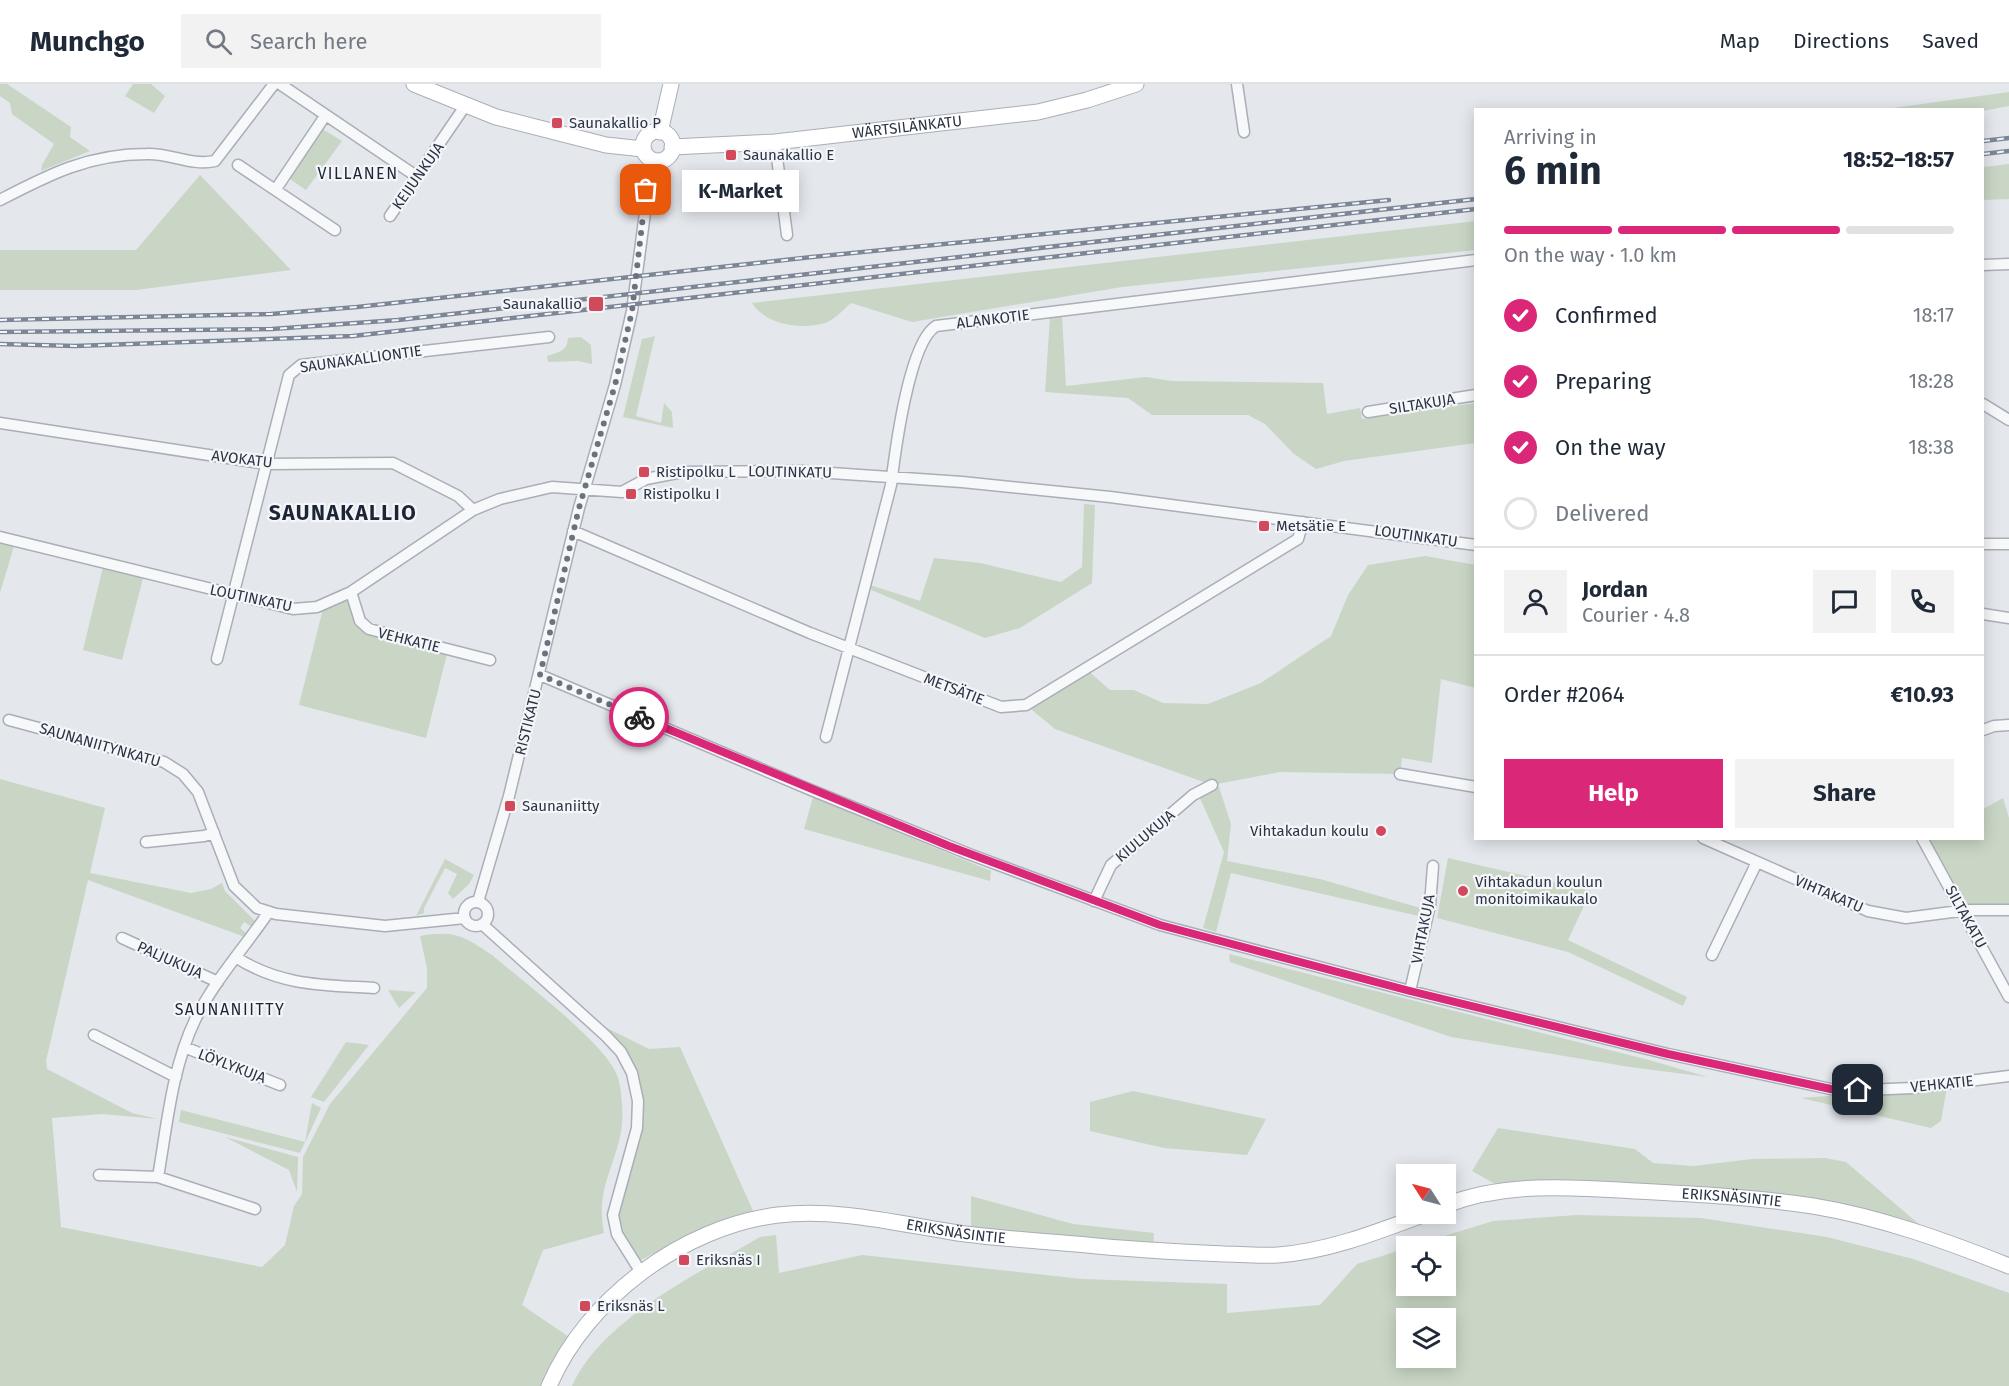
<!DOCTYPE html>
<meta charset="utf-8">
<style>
body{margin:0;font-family:"Fira Sans",sans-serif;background:#f2f2f3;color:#1f2937;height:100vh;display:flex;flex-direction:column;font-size:22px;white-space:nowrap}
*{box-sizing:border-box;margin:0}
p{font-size:20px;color:#747a83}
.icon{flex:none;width:33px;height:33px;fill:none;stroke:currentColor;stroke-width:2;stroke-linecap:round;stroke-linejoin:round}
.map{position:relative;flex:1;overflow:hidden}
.sheet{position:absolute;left:1474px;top:24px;width:510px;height:732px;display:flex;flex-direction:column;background:#fff;border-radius:0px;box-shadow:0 3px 15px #0003}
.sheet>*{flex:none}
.needle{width:39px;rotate:306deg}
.buttons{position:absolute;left:1396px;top:1080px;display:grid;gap:12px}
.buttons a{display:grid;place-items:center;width:60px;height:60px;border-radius:0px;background:#fff;box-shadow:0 3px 15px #0003;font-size:30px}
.pin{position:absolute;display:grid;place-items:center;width:51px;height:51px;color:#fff;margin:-26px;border-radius:12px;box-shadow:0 3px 9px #0006}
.courier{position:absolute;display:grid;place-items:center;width:60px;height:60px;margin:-30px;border:4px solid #db2777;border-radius:50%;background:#fff;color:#222;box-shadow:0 2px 8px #0007}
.bubble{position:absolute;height:42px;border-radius:0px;background:#fff;box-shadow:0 3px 15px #0003;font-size:20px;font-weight:700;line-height:42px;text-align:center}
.head em{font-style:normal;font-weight:700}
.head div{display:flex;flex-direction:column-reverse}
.head{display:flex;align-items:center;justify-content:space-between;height:102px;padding:0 30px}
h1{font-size:39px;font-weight:700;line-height:45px}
.bar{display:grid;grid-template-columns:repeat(4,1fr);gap:9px 6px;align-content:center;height:72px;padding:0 30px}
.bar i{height:8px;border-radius:4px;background:#e0e1e3}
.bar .selected{background:#db2777}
.bar p{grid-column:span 4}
.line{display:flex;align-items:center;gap:15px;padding:0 30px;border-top:2px solid #e0e1e3}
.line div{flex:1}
.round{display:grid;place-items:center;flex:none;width:63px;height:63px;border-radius:0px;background:#f2f2f3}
ol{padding:0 30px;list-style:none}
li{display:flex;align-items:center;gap:18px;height:66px}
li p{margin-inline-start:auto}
li .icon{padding:6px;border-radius:50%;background:#db2777;color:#fff;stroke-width:4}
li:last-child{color:#747a83}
li i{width:33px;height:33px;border:3px solid #e0e1e3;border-radius:50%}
.primary-button{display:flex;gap:12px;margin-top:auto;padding:12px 30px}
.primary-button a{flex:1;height:69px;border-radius:0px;background:#db2777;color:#fff;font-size:24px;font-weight:700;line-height:69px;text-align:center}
.primary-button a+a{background:#f2f2f3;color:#1f2937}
header{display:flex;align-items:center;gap:36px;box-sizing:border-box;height:84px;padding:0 30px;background:#fff;border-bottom:2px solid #e0e1e3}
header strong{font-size:28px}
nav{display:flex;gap:33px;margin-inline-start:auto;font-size:21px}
.search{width:420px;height:54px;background:#f2f2f3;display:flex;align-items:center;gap:15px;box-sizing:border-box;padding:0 21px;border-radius:0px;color:#747a83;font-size:22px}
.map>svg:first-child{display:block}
.green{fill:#c9d6c5;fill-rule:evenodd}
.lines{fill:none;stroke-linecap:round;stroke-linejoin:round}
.street-casing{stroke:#a9aeb7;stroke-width:13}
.secondary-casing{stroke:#a9aeb7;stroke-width:17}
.street{stroke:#f7f8fa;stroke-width:10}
.secondary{stroke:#fff;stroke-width:15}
.rail-casing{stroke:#7d8696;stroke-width:4.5}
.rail{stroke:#f4f6f9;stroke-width:2;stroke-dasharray:7;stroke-linecap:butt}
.done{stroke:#6c737f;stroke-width:6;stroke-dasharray:0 10.8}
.route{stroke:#db2777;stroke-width:8}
.poi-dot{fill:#d1495b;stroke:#f4f6f9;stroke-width:2}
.labels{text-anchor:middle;stroke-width:4.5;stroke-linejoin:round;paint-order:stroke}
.poi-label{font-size:15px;fill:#2b3445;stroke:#f4f6f9;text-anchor:start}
.street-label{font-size:15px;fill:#2b3445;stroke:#f4f6f9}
.neighbourhood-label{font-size:16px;letter-spacing:1.5px;fill:#1d2536;stroke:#f4f6f9}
.district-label{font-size:21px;font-weight:bold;letter-spacing:1.5px;fill:#1d2536;stroke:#f4f6f9}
</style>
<header>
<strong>Munchgo</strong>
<div class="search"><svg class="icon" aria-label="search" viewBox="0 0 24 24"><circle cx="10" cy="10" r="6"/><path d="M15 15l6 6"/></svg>Search here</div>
<nav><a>Map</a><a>Directions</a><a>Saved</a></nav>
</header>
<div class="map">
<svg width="2009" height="1302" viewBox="0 0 2009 1302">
<rect width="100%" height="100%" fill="#e4e7ec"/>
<path class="green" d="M0,0H7L71,43L70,53L90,67L41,87L42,81L54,60L12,30L10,19L0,12Z
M133,0H151L165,12L154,29L125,12Z
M2009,8V22L1983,27L1886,25Z
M321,44L342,57L306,106L287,93Z
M2009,80V115L1983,116V83Z
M200,91L291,186L136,206H0V166H136Z
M1476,137V166L1122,203L912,238L851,219C844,225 834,236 825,239C800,246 766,241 752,219Z
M1062,232L1066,302L1146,293L1171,297L1323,299L1327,330L1360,324L1362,335L1476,319V359L1344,377L1316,385L1294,370L1265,340L1248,331H1152L1128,314L1045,308L1050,233Z
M655,252L636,332L661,339L664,319L672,328L673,344L623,333L642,255Z
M581,253L591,261L592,280L578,277L548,278L547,272C559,268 567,268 568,254Z
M1084,420L1095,421L1092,499L1020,544L985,554L869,505L870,501L920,517L934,474L980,479L1061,498L1082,483Z
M0,457L14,462L0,509Z
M1425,472L1476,481V604L1441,595L1432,679L1402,674L1400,690L1280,688L1212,701L1055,645L1026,621L1086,585L1110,606H1134L1163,619L1208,620L1261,599L1331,552L1348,511L1368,481Z
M103,483L143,494L122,576L83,566Z
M349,513L357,539L447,570L426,654L299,621L323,525Z
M0,695L105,724L90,789L191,809L211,805L222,799L225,807L257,839L253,844L244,838L240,844L247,850L245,853L88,796L46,977L47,985L132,1029L158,1035L102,1030L52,1034L61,1143L262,1183L285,1161L294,1122L302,1110L303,1073L330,1020L427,904V884L420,852C454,846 464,852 492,871C521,896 605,959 617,991C622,1003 623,1029 622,1041C617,1082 595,1102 604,1149L543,1166L522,1221L569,1253L550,1282L542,1302H0Z
M1219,703L1231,740L1227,777L1320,795L1424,825L1423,833L1231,789L1216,848L1203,844L1224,768L1199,712Z
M813,713L991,787L990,797L804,745Z
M2003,714L2009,734V825H1968L1928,755L1983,754V725Z
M1448,774L1591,807L1568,856L1687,913L1683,922L1568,868L1437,834Z
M445,775L474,791L469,800L453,815L448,809L457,790L445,784L424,824V829L416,832Z
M1229,870L1649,976L1708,993L1630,983L1451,953L1230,878Z
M388,906L416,908L399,924Z
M605,943L649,965L680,963L753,1127C713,1139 677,1157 641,1176C632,1163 618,1148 619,1131C620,1119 627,1104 630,1091C648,1027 653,995 605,943Z
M346,958L369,961L324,1018L311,1013Z
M1947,1003L1941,1037L1931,1044L1801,1014Z
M1133,1007L1266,1035L1247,1071L1164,1064L1090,1047V1018Z
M312,1019L321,1024L300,1069L179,1038L181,1026L305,1058Z
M1498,1044L1635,1065L1653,1079L1694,1082L1752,1075L1825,1074L1846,1078L1920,1141L1809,1115L1574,1099L1495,1100L1472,1087Z
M225,1053L298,1073L297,1108L289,1086Z
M971,1112L1073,1140L1154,1149L1153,1163L971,1144Z
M1577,1131L1701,1134L1827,1153L1913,1175L2009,1209V1302H572C602,1235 699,1189 760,1153L776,1151L779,1189L862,1171L1082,1195L1227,1200V1229L1320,1221L1357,1180L1407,1164V1202H1446V1162H1412L1493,1137ZM1407,1234H1446V1274H1407Z"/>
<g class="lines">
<g class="street-casing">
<path id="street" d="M280,0L416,92
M1237,0L1244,48
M775,58L787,151
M238,81L335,146
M276,105L325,32
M0,116C50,90 89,70 147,70C171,69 190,82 215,77L274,0
M390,132L465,22
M1983,181L2009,180
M1983,320L2009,336
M1368,328L1476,311
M0,339L267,380L393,379L458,412L473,426
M573,447L810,549L1001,623L1026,621L1298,455L1303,438
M0,453L293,525L317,523L351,508L473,426L500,415L552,403L622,408L646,395L682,388L802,387L962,398L1110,413L1476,461
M1983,460H2009
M351,508L360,537L369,545L490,576
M1983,530L2009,534
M217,575L289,291L301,281L549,253
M540,591L811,706L969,770L1160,841L1410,907L1668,970L1840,1007L1913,1004L2009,992
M9,636L164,678L183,690L198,708L234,802L257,824L276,830L385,842L465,834
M1983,646L1994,642L2009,641
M826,653L891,401C895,368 909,258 936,242L1476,176
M1400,690L1476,703
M1703,754L1868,827L1906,834L1967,826H2009
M1922,754L2009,913
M146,758L204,752L214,749
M1094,817L1111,781L1193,711L1212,701
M478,818L509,712L579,424L615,301L632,227L652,76
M464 830a12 12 0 1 1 24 0a12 12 0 1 1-24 0Z
M482,840L606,952L621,968L632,989L638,1017L637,1044L613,1131L617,1150L642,1190
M122,854L218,898
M1712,871L1757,778
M237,874C281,902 324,901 374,904
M1410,907L1430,821L1433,782
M94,951L176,993
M184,963L280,1001
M99,1091L158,1093L255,1125
M158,1093C167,1041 172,984 195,936C214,897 244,864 268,829"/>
</g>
<g class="secondary-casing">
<g id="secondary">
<path d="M414,0L496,33L606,61L643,65"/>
<circle cx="658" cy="62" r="15"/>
<path d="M660,48L671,0"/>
<path id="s1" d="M672,63L775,58L1038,28L1087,16L1136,0"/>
<path id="s2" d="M1446,1121C1506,1098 1573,1103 1636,1107C1695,1110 1754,1113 1813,1122C1880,1133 1946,1157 2009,1182"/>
<path id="s3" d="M549,1302C587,1214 683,1143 778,1131C838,1124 899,1140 958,1149C1001,1155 1044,1157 1087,1161C1133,1166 1179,1168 1225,1170C1243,1170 1261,1172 1278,1171C1329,1167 1377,1148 1425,1130"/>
</g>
</g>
<use href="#street" class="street"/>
<use href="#secondary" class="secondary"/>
<g class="rail-casing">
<path id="rail" d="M1983,57L2009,54
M1983,70L2009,67
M0,236L271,230L357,223L812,173L1389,116
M0,248L272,245L398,236L1476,115
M0,260L75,262L353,252L1476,125"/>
</g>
<use href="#rail" class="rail"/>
</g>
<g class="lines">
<path class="done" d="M639,633L540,591L579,424L615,301L632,227L646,106"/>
<path class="route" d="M639,633L949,762L1160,841L1410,907L1668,970L1840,1007L1858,1006"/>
</g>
<g class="poi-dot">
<rect x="551" y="33" width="12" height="12" rx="3"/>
<rect x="725" y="65" width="12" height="12" rx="3"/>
<rect x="588" y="212" width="16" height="16" rx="3"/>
<rect x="638" y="382" width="12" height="12" rx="3"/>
<rect x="625" y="404" width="12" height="12" rx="3"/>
<rect x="1258" y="436" width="12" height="12" rx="3"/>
<rect x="504" y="716" width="12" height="12" rx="3"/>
<circle cx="1381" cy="747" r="6"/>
<circle cx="1463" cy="807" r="6"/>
<rect x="678" y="1170" width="12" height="12" rx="3"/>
<rect x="579" y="1216" width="12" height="12" rx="3"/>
</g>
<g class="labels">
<g class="poi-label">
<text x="569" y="44">Saunakallio P</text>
<text x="743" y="76">Saunakallio E</text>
<text x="582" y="225" text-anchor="end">Saunakallio</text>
<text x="656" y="393">Ristipolku L</text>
<text x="643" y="415">Ristipolku I</text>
<text x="1276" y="447">Metsätie E</text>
<text x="522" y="727">Saunaniitty</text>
<text x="1369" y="752" text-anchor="end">Vihtakadun koulu</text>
<text x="1475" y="803">Vihtakadun koulun<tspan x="1475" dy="17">monitoimikaukalo</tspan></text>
<text x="696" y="1181">Eriksnäs I</text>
<text x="597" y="1227">Eriksnäs L</text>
</g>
<g class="street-label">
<text dy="5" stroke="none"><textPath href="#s1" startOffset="236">WÄRTSILÄNKATU</textPath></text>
<text transform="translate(418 92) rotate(-55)" y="5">KEIJUNKUJA</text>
<text transform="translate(993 235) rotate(-7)" y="5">ALANKOTIE</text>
<text transform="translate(361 275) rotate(-8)" y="5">SAUNAKALLIONTIE</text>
<text transform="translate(1422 320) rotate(-9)" y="5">SILTAKUJA</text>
<text transform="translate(242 375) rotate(7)" y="5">AVOKATU</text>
<text transform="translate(790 388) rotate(1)" y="5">LOUTINKATU</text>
<text transform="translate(1416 452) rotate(8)" y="5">LOUTINKATU</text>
<text transform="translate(251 514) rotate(12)" y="5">LOUTINKATU</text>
<text transform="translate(409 556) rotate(14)" y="5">VEHKATIE</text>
<text transform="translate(954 605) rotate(21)" y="5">METSÄTIE</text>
<text transform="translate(528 638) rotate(-76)" y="5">RISTIKATU</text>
<text transform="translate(100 661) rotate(16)" y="5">SAUNANIITYNKATU</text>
<text transform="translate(1145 752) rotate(-40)" y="5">KIULUKUJA</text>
<text transform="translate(1829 810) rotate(23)" y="5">VIHTAKATU</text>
<text transform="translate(1966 833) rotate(61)" y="5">SILTAKATU</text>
<text transform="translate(1423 845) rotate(-79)" y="5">VIHTAKUJA</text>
<text transform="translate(170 876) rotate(24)" y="5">PALJUKUJA</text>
<text transform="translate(232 982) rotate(21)" y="5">LÖYLYKUJA</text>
<text transform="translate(1942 1000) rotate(-6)" y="5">VEHKATIE</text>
<text dy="5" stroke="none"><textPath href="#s2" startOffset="288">ERIKSNÄSINTIE</textPath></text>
<text dy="5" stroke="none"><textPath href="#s3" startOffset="477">ERIKSNÄSINTIE</textPath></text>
</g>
<g class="neighbourhood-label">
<text x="358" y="95">VILLANEN</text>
<text x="230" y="931">SAUNANIITTY</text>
</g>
<g class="district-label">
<text x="343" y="436">SAUNAKALLIO</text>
</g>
</g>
</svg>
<div class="buttons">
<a><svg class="needle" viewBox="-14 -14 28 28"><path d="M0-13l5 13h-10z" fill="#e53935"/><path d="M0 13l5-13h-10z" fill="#747a83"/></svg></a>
<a><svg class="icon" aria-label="locate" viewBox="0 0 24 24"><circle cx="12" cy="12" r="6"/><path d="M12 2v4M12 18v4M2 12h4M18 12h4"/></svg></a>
<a><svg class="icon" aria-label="layers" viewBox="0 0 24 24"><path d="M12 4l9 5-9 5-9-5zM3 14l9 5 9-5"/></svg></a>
</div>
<div class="pin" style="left:646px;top:106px;background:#ea580c"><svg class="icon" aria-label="bag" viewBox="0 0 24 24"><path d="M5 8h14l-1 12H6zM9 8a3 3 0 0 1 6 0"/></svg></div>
<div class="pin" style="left:1858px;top:1006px;background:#1f2937"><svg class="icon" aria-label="home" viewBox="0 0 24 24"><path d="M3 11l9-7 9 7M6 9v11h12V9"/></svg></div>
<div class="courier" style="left:639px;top:633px"><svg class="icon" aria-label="bike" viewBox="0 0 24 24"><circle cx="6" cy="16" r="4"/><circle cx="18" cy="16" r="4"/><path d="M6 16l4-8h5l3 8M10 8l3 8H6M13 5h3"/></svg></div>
<div class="bubble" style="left:682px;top:86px;width:117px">K-Market</div>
<section class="sheet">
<div class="head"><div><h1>6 min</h1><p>Arriving in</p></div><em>18:52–18:57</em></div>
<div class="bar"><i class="selected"></i><i class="selected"></i><i class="selected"></i><i></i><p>On the way · 1.0 km</p></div>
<ol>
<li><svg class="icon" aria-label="check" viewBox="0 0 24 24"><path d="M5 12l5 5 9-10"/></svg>Confirmed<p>18:17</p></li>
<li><svg class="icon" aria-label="check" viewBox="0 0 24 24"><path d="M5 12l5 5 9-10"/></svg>Preparing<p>18:28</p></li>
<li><svg class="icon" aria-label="check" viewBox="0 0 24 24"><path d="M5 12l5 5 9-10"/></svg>On the way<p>18:38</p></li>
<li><i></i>Delivered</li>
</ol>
<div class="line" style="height:108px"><a class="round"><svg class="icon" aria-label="person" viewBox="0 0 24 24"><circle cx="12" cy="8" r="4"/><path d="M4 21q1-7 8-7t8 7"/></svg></a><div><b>Jordan</b><p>Courier · 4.8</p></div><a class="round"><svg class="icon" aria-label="chat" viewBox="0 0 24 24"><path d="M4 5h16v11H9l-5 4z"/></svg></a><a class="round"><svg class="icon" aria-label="phone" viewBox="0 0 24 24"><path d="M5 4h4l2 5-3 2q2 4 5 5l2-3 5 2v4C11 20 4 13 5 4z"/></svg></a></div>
<div class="line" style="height:78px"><div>Order #2064</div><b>€10.93</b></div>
<div class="primary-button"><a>Help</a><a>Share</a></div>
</section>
</div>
